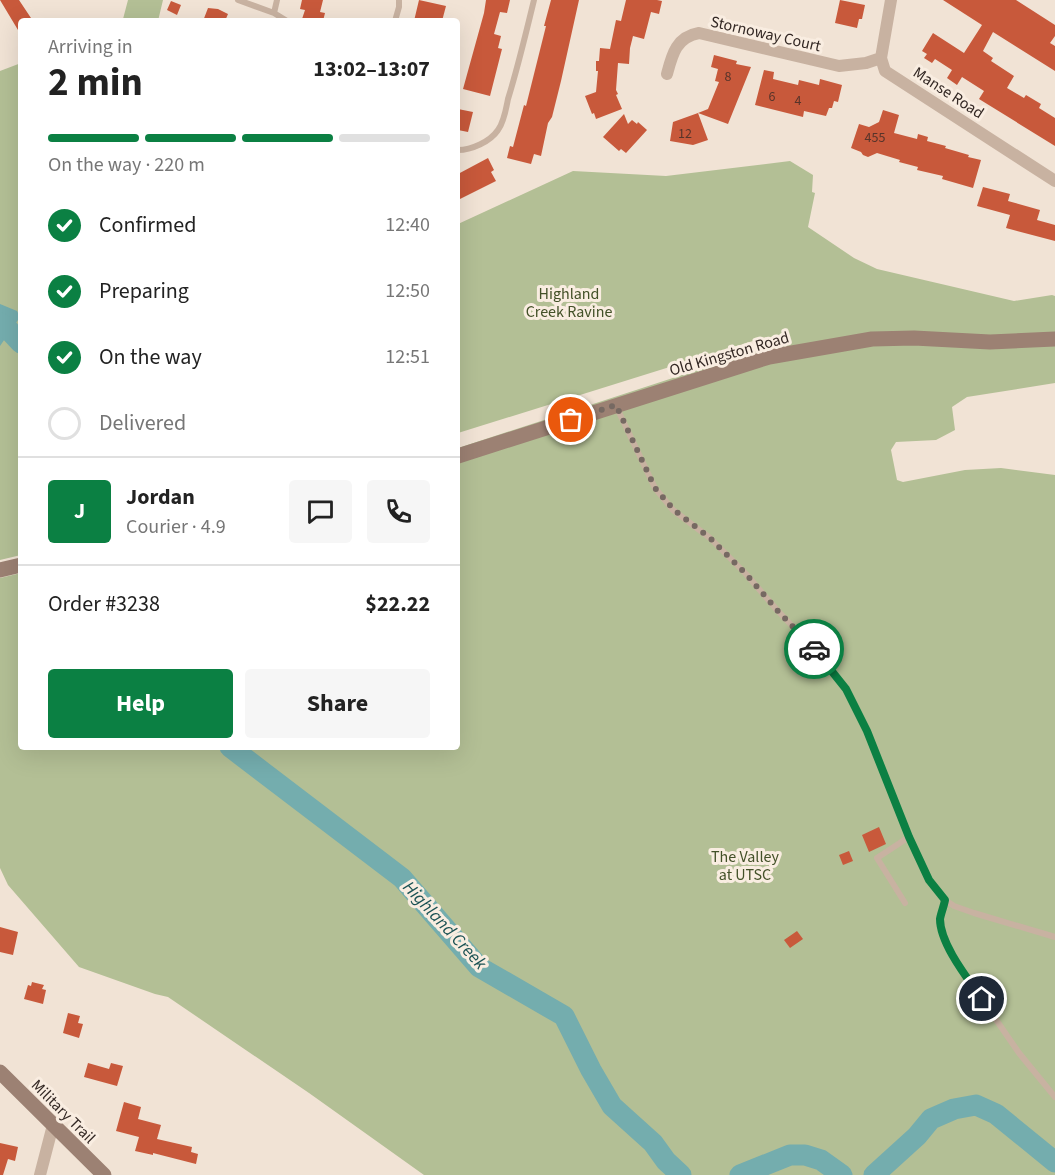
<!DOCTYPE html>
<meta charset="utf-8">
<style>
body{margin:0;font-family:"Source Sans 3",sans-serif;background:#f6f6f6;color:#222;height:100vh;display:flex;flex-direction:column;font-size:22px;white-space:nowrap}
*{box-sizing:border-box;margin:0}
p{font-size:20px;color:#767676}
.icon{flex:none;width:33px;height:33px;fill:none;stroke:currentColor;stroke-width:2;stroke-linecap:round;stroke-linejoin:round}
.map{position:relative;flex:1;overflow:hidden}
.drawer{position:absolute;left:18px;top:18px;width:442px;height:732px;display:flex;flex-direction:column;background:#fff;border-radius:6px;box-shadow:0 6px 24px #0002}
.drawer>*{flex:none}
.pin{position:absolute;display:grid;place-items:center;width:51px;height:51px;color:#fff;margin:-26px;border:3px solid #fff;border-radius:50%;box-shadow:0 2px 6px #0007}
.courier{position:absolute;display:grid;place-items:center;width:60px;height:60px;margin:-30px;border:4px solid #0b8043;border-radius:50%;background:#fff;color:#222;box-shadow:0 2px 8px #0007}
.overview em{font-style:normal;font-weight:700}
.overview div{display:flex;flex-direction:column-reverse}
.overview{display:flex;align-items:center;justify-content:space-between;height:102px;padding:0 30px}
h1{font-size:39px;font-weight:700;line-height:45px}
.bar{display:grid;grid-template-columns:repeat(4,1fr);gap:9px 6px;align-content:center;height:72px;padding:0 30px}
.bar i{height:8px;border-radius:4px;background:#e0e0e0}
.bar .selected{background:#0b8043}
.bar p{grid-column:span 4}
.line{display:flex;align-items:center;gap:15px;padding:0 30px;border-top:2px solid #e0e0e0}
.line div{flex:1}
.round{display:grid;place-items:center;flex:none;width:63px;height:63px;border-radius:6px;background:#f6f6f6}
ol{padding:0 30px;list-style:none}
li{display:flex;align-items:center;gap:18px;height:66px}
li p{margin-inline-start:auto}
li .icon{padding:6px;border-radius:50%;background:#0b8043;color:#fff;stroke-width:4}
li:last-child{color:#767676}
li i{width:33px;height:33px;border:3px solid #e0e0e0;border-radius:50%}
.action{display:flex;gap:12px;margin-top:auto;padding:12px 30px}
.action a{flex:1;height:69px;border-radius:6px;background:#0b8043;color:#fff;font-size:24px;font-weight:700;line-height:69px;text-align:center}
.action a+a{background:#f6f6f6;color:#222}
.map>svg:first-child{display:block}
.green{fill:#b3bf95}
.water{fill:#74adae}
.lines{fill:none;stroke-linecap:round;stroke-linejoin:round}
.river{stroke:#74adae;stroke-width:21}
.building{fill:#c8593b}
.lane{stroke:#c8b2a1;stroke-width:6}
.street{stroke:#c8b2a1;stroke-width:12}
.secondary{stroke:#9c8173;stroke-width:15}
.done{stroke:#766962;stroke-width:6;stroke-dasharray:0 10.8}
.route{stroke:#0b8043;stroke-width:8}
.labels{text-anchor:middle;stroke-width:6;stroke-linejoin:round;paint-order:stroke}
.number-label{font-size:14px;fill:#58342a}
.street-label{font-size:16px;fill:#332824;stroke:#f9ede1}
.park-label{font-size:16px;fill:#435128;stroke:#f9ede1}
.water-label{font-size:18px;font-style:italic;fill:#1a5254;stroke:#f9ede1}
</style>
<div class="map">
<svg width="1055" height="1175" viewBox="0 0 1055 1175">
<rect width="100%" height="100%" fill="#f1e3d5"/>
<path class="green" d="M128,0H163L158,21H133L123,19Z
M21,63V555L0,560V71Z
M790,161L813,175L812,192L815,193L808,227L854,258L877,269L1014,301L1052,295L1055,296V383L967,397L952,407L955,430L936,440L896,442L891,450L897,480L903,482L965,470L1001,468L1055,475V1175H424L309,1093L168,997L155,994L79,967L8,885L0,868V578L21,573V747H458V448L768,347L766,337L458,433V224L573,171L666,176Z"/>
<path class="water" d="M0,304L17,311L20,317L0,346Z"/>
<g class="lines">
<path class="river" d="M0,323L5,326L21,343
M230,747L402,878L479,967L564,1016L591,1070L612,1106L653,1143L666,1161L681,1175
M740,1175L790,1155H805L821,1160L842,1175
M874,1175L917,1136L931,1119L954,1109L976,1105L996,1114L1055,1162"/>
</g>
<path class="building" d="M0,0H19L33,21H21V35Z
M302,0H323L320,12L325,13L323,21H309L302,19L305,10L300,9Z
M419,0L446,6L442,21H414Z
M486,0H510L507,13L500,12L494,34L501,36L498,48L502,49L490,96L463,89L484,13Z
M551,0H579L561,81L552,117L548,123L541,156L534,154L531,164L507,158L510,146L513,147L524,105L526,106L546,26H544Z
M626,0H657L662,1L659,14L651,12L644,39L633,36L630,48L629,64L618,63L616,90L618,94L616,95L622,109L596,119L594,113L592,114L585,96L596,92L598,71H596V61H599L600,48L610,49L616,20L621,21Z
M840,0L865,5L862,19H859L857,28L835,23Z
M943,0H1016L1055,25V36L1050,43L1055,46V71L993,32L983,51L993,58L991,61L1014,76L1007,88L1024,98L1026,95L1041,104L1039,108L1055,118V146L979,99L984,91L962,77L957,85L947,78L952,70L935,59L932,63L924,58L927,54L922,51L933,33L964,53L982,25Z
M171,1L181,5L177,15L167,10Z
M208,8L218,9L228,14L225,21H203Z
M714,55L737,61L736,64L751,67L728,124L698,113L708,109L719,82L715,81L718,69L711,67Z
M764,70L774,72L773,79L798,85L799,80L819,85L820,79L842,85L838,102L834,101L832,108H829L826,116L804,111L803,117L755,105Z
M458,109L473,112L468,132L458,130Z
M883,110L899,115L894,133L917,139L918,134L928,137L927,141L946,146L945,148L969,155L968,157L981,160L973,188L942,179L943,176L917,170L918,167L899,162L900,160L877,153L868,157L863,155L861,152L851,148L859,124L869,127L879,122Z
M698,113L708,140L693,145L670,141L673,122Z
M624,114L628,124L632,120L637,124L638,122L647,130L626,153L621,149L619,151L603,137Z
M488,158L494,170L491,172L496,181L458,200V174Z
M983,187L1010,194L1008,201L1040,210L1037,220L1055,225V241L1006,228L1010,215L977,206Z
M879,827L886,844L869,852L862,835Z
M849,851L853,861L843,865L839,855Z
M0,927L18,932L13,955L0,952Z
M797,931L803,939L790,948L784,940Z
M32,982L44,985L42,989L46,990L43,1004L24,999L28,985L31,986Z
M68,1013L80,1016L78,1023L83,1024L79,1038L63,1033Z
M88,1063L109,1069L111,1063L123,1066L117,1086L84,1077Z
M124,1102L141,1107L138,1119L161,1125L157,1139L192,1147L191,1152L198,1154L196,1164L153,1153V1155L135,1151L139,1137L116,1131Z
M0,1143L18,1147L15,1161L8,1159L3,1175H0Z"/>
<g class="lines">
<path class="lane" d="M238,0L274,13
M277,0L274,13L287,21
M395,21L399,7V0
M458,150C471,150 490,142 498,130C504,122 506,109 508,99C518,67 526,33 534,0
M616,406L655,488L673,510L710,538L746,574L777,610L816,651L846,689L867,731L909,837L929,880L945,900L954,906L974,913L1055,937
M945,900C943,907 941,914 941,920C941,935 950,951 957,963L1019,1053L1055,1097
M905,903L877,858L909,837"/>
<path class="street" d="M891,0L881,58L885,71L1055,181
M667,74C672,55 676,37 699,33L839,66L866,63L881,58
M40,1175L53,1125"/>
<path class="secondary" d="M458,456L769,357L872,339L914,338L990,342L1055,339
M0,570L21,565
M0,1072L104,1175"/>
</g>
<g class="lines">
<path class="done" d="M571,420L616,405L655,488L674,510L710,538L746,574L777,610L814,649"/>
<path class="route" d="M814,649L846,689L867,731L909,837L929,880L945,900C944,906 941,913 940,919C940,944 968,979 982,999"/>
</g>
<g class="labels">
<g class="number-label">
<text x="728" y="81">8</text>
<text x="772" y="101">6</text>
<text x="798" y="105">4</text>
<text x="685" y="138">12</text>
<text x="875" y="142">455</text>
</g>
<g class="street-label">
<text transform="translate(766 33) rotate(13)" y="6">Stornoway Court</text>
<text transform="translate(949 92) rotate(33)" y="6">Manse Road</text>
<text transform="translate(729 353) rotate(-16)" y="6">Old Kingston Road</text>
<text transform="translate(64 1111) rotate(45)" y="6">Military Trail</text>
</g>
<g class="park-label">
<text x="569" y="299">Highland<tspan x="569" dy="18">Creek Ravine</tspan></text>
<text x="745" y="862">The Valley<tspan x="745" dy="18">at UTSC</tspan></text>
</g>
<g class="water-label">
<text transform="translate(445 925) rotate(47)" y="6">Highland Creek</text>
</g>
</g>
</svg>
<div class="pin" style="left:571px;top:420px;background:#ea580c"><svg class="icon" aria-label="bag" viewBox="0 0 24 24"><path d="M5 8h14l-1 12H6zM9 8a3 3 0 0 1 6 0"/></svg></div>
<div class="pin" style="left:982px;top:999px;background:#1f2937"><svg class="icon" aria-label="home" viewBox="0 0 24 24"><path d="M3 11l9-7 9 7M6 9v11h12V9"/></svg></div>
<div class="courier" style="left:814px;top:649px"><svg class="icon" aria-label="car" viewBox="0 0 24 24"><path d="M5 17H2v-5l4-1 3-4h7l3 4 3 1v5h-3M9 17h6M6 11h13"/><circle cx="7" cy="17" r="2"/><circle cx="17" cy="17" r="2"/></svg></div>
<section class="drawer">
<div class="overview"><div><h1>2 min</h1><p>Arriving in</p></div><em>13:02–13:07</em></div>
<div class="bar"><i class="selected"></i><i class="selected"></i><i class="selected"></i><i></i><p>On the way · 220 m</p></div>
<ol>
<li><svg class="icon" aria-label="check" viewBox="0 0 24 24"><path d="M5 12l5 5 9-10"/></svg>Confirmed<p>12:40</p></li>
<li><svg class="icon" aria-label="check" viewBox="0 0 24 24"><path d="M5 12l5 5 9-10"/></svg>Preparing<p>12:50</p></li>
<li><svg class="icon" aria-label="check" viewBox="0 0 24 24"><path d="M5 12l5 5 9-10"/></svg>On the way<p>12:51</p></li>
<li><i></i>Delivered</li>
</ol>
<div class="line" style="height:108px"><b class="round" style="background:#0b8043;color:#fff">J</b><div><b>Jordan</b><p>Courier · 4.9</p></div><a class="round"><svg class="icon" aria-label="chat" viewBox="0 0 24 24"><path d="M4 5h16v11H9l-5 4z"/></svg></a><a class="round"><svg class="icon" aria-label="phone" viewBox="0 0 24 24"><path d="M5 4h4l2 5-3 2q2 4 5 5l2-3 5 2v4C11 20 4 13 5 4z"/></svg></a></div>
<div class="line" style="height:78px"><div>Order #3238</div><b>$22.22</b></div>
<div class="action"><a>Help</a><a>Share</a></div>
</section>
</div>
